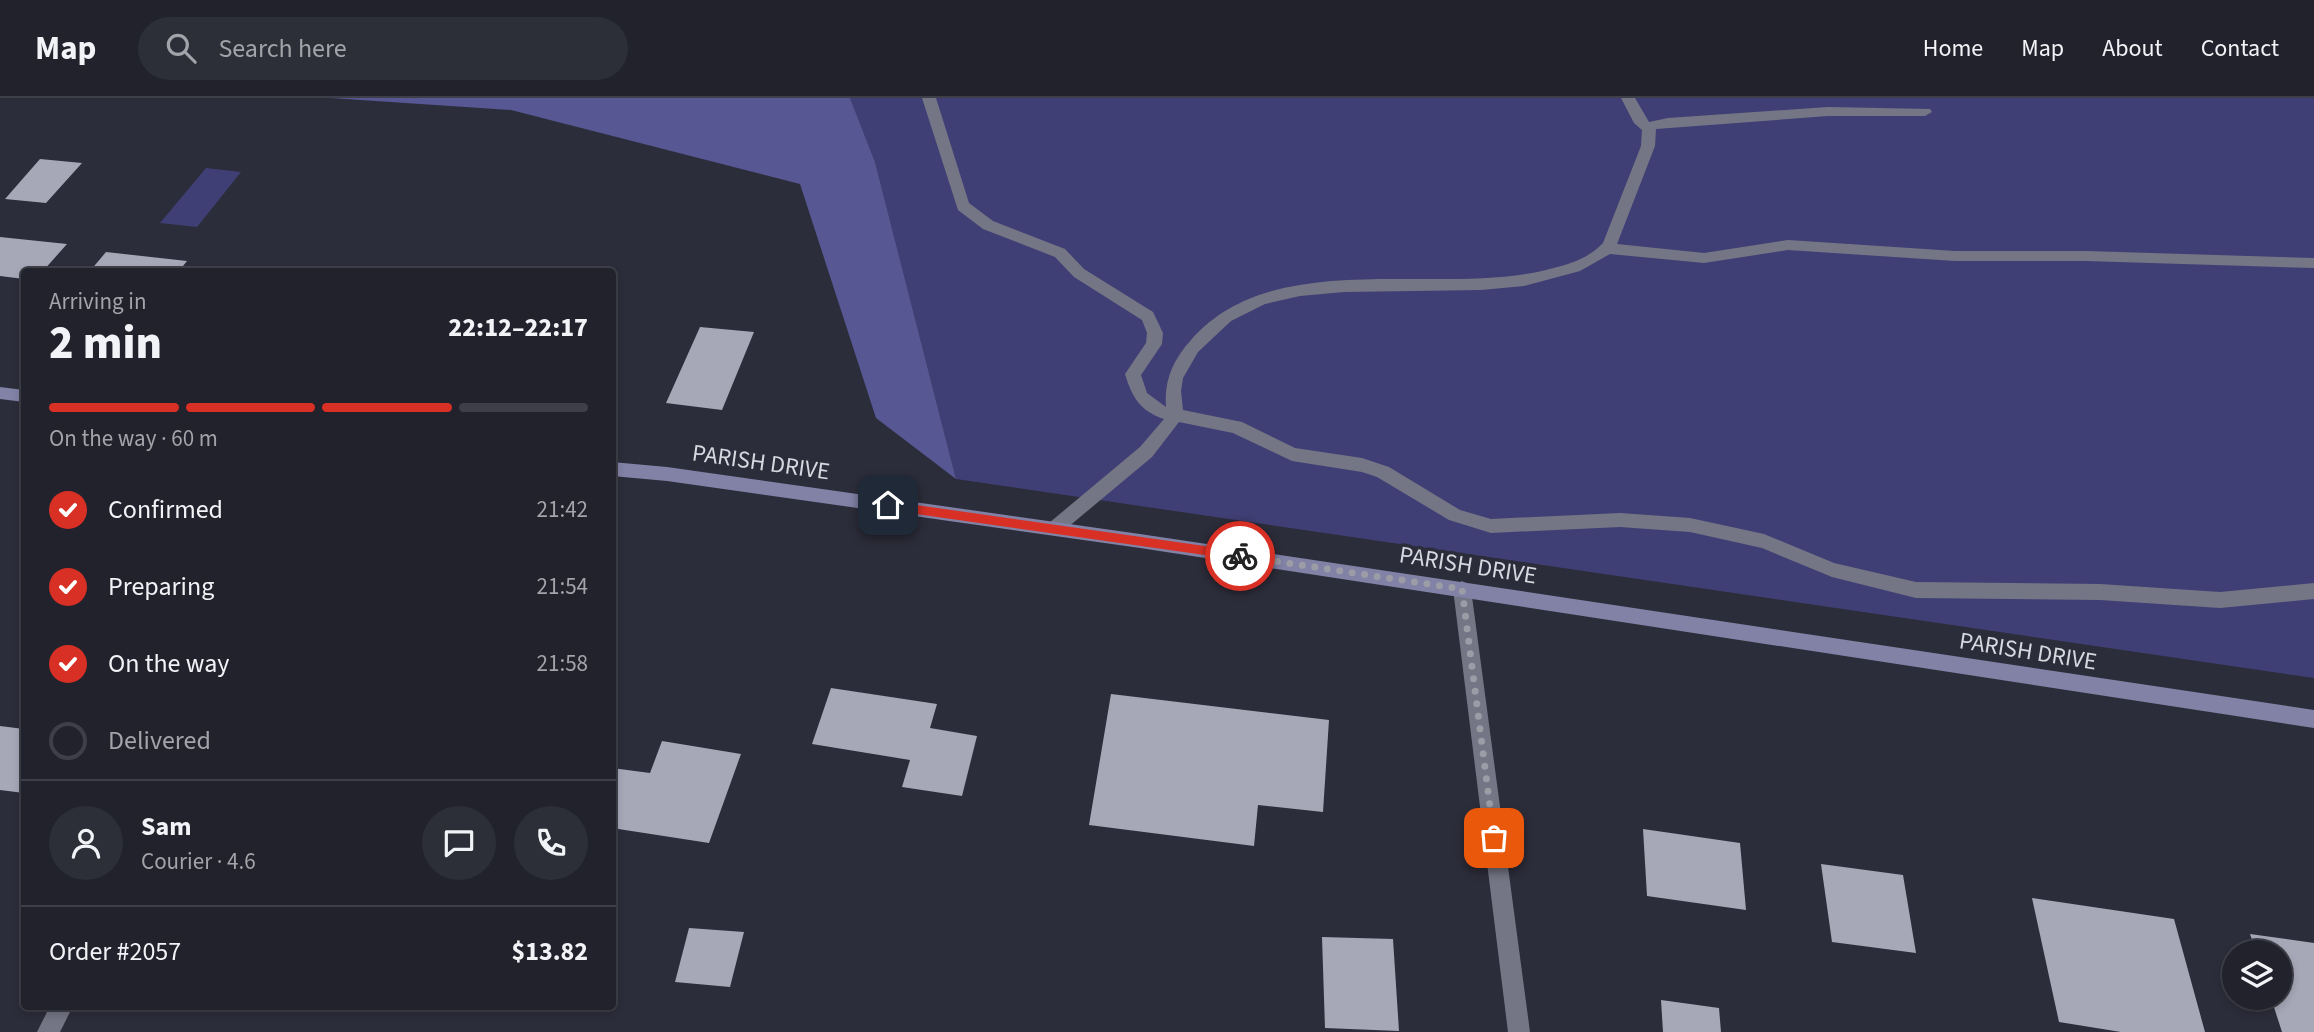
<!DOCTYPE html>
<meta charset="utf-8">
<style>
body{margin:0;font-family:"Source Sans 3",sans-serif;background:#2d2f38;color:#f1f3f6;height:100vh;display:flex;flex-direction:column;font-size:26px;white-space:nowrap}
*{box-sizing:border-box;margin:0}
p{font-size:23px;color:#a2a4a9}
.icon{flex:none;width:38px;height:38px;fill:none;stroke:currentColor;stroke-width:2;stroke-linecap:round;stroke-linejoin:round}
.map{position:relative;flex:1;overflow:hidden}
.sheet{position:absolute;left:21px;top:170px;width:595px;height:742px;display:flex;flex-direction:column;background:#21222c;border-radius:7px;box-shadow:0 4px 10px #0003,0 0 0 2px #3e3f48}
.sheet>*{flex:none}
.fabs{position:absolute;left:2222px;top:842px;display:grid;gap:14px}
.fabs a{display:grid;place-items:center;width:70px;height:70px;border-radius:50%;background:#21222c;box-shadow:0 4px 10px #0003,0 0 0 2px #3e3f48;font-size:35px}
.pin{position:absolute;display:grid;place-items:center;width:60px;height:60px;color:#fff;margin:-30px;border-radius:14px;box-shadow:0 4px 10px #0006}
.courier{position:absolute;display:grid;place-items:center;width:70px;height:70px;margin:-35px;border:5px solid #d93025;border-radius:50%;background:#fff;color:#222;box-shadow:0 2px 9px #0007}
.head em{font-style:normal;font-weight:800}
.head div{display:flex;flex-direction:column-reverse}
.head{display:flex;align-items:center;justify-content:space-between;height:119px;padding:0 28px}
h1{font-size:46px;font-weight:800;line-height:52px}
.bar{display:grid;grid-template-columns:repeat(4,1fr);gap:10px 7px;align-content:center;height:84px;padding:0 28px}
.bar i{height:9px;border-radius:5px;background:#3e3f48}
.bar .selected{background:#d93025}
.bar p{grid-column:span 4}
.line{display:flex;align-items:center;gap:18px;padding:0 28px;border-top:2px solid #3e3f48}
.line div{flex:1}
.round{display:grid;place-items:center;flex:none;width:74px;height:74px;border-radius:37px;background:#2d2f38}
ol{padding:0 28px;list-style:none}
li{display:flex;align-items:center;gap:21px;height:77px}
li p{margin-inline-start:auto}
li .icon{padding:7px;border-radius:50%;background:#d93025;color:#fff;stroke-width:4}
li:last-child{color:#a2a4a9}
li i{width:38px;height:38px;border:4px solid #3e3f48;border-radius:50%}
header{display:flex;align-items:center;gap:42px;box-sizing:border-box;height:98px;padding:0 35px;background:#21222c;border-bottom:2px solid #3e3f48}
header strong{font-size:33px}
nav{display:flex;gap:38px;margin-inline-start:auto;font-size:24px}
.search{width:490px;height:63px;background:#2d2f38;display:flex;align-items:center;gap:18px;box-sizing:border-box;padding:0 24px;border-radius:38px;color:#a2a4a9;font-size:26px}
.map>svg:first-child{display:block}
.green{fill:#403f75}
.forest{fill:#575794}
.building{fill:#a6a8b8}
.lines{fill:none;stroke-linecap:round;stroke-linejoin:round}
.lane{fill:#757685;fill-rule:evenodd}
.street{fill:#757685;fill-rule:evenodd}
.secondary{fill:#8182a6;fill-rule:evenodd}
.route{fill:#d93025}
.done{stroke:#9b9ca6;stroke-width:7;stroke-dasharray:0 12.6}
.labels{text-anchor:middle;stroke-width:7;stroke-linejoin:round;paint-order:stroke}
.street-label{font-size:24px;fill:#d7d8e0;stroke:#2c2d3a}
</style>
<header>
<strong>Map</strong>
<div class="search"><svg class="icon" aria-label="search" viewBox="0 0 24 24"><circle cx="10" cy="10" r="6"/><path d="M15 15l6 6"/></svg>Search here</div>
<nav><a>Home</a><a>Map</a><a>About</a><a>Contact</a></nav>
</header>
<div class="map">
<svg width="2314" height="934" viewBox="0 0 2314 934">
<rect width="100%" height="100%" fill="#2c2d3a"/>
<path class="green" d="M850,0H2314V580L956,381L875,64Z
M206,70L241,74L197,129L160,125Z"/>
<path class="forest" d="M331,0H850L875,64L956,381L876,320L800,86L511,12Z"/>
<path class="building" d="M40,61L82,65L46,105L5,101Z
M0,139L67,146L43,173H24V181L0,178Z
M106,154L187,163L179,173H90Z
M700,229L754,234L722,312L666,305Z
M831,590L937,606L930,630L977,638L962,698L902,689L910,662L812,646Z
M1111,596L1329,622L1323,714L1258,707L1254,748L1089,727Z
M0,628L24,631V695L0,692Z
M662,643L741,656L709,745L612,730V670L650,675Z
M1643,731L1740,745L1746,812L1647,798Z
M1821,766L1903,777L1916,855L1832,844Z
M2032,800L2174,821L2205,934H2121L2059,924Z
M689,830L744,834L730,889L675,884Z
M2250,836L2314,845V934H2282L2271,900H2280V854H2256Z
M1322,839L1393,841L1399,933L1325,930Z
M1661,902L1719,910L1721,934H1663Z"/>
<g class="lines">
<path class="lane" d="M922,0H936L969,105L993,123L1065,151L1084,171L1153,214L1163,235L1162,246L1141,277L1147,295L1166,309C1164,282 1173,262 1191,242C1274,147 1436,199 1546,172C1567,167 1588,161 1603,145L1641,48L1642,32L1634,25L1621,0H1635L1649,24L1668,20L1828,9L1930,11L1932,14L1925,18H1828L1656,31L1655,48L1617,146L1704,155L1788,142L1955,153H2086L2314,160V170L2086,163H1955L1788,152L1704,165L1610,156L1580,173L1524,188L1481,192L1344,194L1300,198L1265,206L1231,223L1198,254L1183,280L1181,293L1183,312L1242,324L1295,350L1362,360L1389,369L1460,412L1491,421L1620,415L1690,420L1764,436L1834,465L1916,484L2100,486L2220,494L2314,485V501L2220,510L2100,502L1916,500L1832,479L1762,450L1690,434L1620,429L1491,435L1449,422L1377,379L1362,374L1292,363L1233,335L1179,324L1152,359L1061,435H1049L1046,430L1049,425L1140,349L1164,321C1140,313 1132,299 1125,276L1146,245L1147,235L1142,222L1074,179L1055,159L983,131L958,112Z"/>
<path class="street" d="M1462,483L1468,486L1471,491L1530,934H1508L1453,491L1456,486Z
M50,908H73L60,934H37Z"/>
<path class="secondary" d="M0,289L24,292V304L0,301Z
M612,364L667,369L1140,436L2314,612V630L1140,450L667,383L612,378Z"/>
</g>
<path class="route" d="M888,403L1240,453L1246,458L1240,462L888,412L883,407Z"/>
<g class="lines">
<path class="done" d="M1240,458L1462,491L1494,740"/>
</g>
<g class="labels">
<g class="street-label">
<text transform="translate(761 364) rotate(8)" y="8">PARISH DRIVE</text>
<text transform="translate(1468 467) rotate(9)" y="8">PARISH DRIVE</text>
<text transform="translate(2028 553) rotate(9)" y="8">PARISH DRIVE</text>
</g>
</g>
</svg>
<div class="fabs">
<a><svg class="icon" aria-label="layers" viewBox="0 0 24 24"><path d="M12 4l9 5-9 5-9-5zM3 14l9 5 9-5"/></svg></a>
</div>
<div class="pin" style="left:1494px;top:740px;background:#ea580c"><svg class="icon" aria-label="bag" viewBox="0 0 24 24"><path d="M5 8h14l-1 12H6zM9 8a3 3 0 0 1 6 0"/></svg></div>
<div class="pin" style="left:888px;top:407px;background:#1f2937"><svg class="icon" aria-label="home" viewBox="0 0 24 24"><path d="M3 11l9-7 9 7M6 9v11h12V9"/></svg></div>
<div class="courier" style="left:1240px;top:458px"><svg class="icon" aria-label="bike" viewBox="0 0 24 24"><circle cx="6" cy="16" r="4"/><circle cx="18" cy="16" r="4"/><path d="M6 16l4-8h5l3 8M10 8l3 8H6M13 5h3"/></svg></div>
<section class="sheet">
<div class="head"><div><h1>2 min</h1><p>Arriving in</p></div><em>22:12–22:17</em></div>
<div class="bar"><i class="selected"></i><i class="selected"></i><i class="selected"></i><i></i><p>On the way · 60 m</p></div>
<ol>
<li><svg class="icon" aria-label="check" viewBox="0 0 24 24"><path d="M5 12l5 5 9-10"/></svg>Confirmed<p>21:42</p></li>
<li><svg class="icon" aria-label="check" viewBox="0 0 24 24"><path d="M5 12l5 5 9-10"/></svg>Preparing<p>21:54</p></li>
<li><svg class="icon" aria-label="check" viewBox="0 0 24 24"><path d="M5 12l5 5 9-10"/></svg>On the way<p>21:58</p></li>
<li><i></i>Delivered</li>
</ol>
<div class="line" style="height:126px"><a class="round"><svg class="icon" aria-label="person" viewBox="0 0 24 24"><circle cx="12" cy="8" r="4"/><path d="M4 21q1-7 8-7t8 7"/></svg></a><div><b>Sam</b><p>Courier · 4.6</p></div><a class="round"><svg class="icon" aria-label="chat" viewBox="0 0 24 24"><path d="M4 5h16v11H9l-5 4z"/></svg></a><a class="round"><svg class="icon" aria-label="phone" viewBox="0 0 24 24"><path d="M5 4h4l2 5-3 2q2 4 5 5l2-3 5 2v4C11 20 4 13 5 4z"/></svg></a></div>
<div class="line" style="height:91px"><div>Order #2057</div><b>$13.82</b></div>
</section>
</div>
